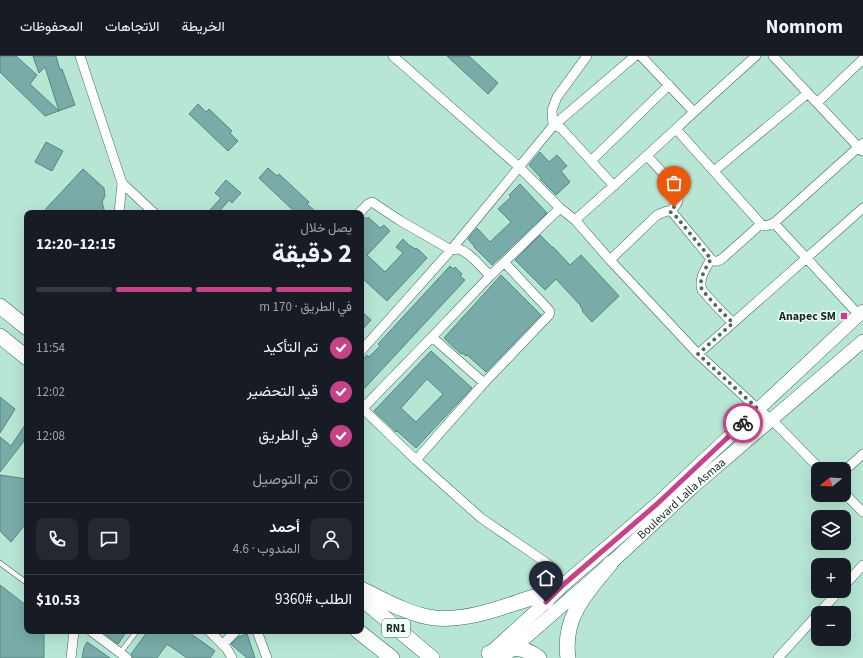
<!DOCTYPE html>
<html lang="ar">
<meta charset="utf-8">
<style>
body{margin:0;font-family:"Source Sans 3",Vazirmatn,sans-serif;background:#242831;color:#f1f3f6;direction:rtl;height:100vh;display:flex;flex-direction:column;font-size:15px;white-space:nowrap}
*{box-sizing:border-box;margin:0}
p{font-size:13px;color:#9ea1a6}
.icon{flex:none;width:22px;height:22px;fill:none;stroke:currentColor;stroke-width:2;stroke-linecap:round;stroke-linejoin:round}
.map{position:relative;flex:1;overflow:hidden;direction:ltr}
.side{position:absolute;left:24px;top:154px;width:340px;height:424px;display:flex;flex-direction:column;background:#171b24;border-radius:8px;box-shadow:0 4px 16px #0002;direction:rtl}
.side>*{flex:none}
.needle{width:26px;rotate:252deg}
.buttons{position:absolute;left:811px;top:406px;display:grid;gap:8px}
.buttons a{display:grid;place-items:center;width:40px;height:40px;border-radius:8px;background:#171b24;box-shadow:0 4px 16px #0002;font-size:20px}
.pin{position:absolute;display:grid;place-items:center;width:34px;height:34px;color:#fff;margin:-41px -17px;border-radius:50% 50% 50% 0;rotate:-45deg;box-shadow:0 0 4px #0007}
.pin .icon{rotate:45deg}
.courier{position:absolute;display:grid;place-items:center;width:40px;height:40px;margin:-20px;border:3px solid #c64389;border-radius:50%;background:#fff;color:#222;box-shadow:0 1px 5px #0007}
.summary em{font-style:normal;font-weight:700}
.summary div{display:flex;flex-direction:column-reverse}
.summary{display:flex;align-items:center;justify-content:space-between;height:68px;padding:0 12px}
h1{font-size:26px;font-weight:700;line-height:30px}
.bar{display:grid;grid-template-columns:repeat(4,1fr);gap:6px 4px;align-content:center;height:48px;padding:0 12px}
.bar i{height:5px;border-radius:3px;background:#363941}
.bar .active{background:#c64389}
.bar p{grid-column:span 4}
.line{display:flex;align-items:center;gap:10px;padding:0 12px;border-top:1px solid #363941}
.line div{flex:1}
.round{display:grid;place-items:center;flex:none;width:42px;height:42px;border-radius:8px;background:#242831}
ol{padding:0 12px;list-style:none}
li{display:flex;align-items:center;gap:12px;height:44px}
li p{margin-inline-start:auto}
li .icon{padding:4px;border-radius:50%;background:#c64389;color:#fff;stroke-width:4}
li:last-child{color:#9ea1a6}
li i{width:22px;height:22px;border:2px solid #363941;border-radius:50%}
header{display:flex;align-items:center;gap:24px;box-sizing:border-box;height:56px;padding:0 20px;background:#171b24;border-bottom:1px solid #363941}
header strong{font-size:19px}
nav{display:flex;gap:22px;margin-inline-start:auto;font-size:14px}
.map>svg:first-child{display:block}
.building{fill:#79aca9;stroke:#558683;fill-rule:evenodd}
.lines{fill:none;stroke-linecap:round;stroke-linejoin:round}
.service-casing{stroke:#3c6759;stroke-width:5.5}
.minor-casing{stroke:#3c6759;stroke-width:10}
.secondary-casing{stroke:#3c6759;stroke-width:14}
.trunk-casing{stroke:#3c6759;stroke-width:16}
.service{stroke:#fff;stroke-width:4.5}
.minor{stroke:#fff;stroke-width:9}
.secondary{stroke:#fff;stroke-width:13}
.trunk{stroke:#fff;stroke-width:15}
.done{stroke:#4f6b61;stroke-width:4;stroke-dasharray:0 7.2}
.route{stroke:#c64389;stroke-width:5}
.poi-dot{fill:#c64389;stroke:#f0fef9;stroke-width:1.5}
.labels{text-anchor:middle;stroke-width:3;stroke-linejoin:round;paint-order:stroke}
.shield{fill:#f0fef9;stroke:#586963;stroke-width:1}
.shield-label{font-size:11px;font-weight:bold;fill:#172923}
.poi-label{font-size:12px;font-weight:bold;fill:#172923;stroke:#f0fef9;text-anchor:end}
.street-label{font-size:12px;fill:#172923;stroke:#f0fef9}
</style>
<header>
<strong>Nomnom</strong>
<nav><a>الخريطة</a><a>الاتجاهات</a><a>المحفوظات</a></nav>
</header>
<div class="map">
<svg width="863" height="602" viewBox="0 0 863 602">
<rect width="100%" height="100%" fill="#b7e6d5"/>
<path class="building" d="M0,0H16L37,19L30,28L59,55L45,11L39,17L33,0H56L60,14L62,13L75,49L45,60L0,16Z
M447,0H469L498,27L488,38Z
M198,48L206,56L209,53L232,75L230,77L238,85L228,95L189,58Z
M46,86L63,95L52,115L35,106Z
M540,96L549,106L557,99L567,110L561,115L570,126L556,139L540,123L541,122L529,109Z
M268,112L277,120L279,118L309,146L307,148L317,157H296L259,122Z
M83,113L104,132L105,140L102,146L105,157H42Z
M226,124L241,137L232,147L229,144L218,157H211L209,155L221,142L215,137Z
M520,128L547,157L492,209L474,191V190L468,183L477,172L490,186L511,166L498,153L511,141L509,139Z
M364,161L367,163L368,161L380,172L384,169L390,175L367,199L385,216L403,197L396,191L403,183L410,190H411L415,193L416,192L420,195L427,202L387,245L361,221V163Z
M540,179L552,191H553L570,209L581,199L619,240L592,266L582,255L583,254L580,250H581L556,223L545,234L515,204Z
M450,210L453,213L455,211L462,218L460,220L465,224L361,336V306L367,299L369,301L380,290L378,288Z
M501,219L541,259L486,316L467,299L466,300L462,297L461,298L444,282Z
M361,255L371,264L361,275Z
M431,295L472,332L416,392L397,375L396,376L392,372L374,355ZM427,323L443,338L416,366L401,352Z
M0,341L15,353L0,377Z
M27,366V381L0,416V381L11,390Z
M0,419L27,423V470H24L11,486L0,475Z
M0,529L27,550V575H44V602H0Z
M101,575H127L118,588Z
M148,575H187L215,595L210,602H187L167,588L157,602H133L131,598Z
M247,578L255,602H247L231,588L238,581Z
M87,586L110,602H82L84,592Z"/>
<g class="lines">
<g class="service-casing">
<path id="service" d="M0,507L27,527
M120,597L137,575"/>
</g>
<g class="minor-casing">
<path id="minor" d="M80,0L122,127L119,157
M393,0L519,111L560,152L575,164L610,204L698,298L758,353L772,364L820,413
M587,0L557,41L552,54L553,70L561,72L614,130
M641,0L694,56
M773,0L862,95
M817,47L863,3
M676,73L761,168L766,170L774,167L863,87
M647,100C655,109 680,132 678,145C677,149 673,152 670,155
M591,105L669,29
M714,115L808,37
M122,127L154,157
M359,157L368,148L372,146L399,164L451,194C454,194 456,193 458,193C469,195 482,212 490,220
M575,164C636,111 695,54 756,0
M774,167L859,259
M711,203C706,212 698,223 702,234L718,252L733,267
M610,204L657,159L667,155H670L673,157L711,203C715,207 720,205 724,201L761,168
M432,281L484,327
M361,295L451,194L553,70L635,0
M698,298L863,152
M361,351L416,404L481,462L548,508L554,515L563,529
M363,352L432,281L490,220L560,152
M416,404L484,327L549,259L550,256L548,253L504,206
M844,415L863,398
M844,437L863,456
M844,530L863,509
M819,557L839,535
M91,575L127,602
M209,575L227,593L232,602
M257,575L267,602
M223,588L236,575
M71,602L74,575
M778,602L818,558"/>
</g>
<g class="secondary-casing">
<g id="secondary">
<path d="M489,598L546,546L563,529L657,448L863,255"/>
<path id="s1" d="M502,602L611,507L694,430L863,285"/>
</g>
</g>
<g class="trunk-casing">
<path id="trunk" d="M0,250L27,272
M0,280L27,302
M361,533C384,544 409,559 435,562C469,565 502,551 534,541H540L546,546
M361,542L432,602
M358,575L392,602
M489,597C511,592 520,588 539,602
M568,602C562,561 587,536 611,507"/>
</g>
<use href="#service" class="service"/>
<use href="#minor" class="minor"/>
<use href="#secondary" class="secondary"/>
<use href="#trunk" class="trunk"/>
</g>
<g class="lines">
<path class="done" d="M674,151L670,156L674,158L711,203C706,212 698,223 702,234L718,252L733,267L698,298L758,353L743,367"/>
<path class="route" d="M546,546L563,529L657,448L743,367"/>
</g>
<rect class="poi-dot" x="840" y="256" width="8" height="8" rx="2"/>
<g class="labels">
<rect class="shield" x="382" y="563" width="28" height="18" rx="3"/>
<g class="shield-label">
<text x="396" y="576">RN1</text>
</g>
<g class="poi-label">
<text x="836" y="264">Anapec SM</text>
</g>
<g class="street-label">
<text dy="4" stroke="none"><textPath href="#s1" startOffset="240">Boulevard Lalla Asmaa</textPath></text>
</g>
</g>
</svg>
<div class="buttons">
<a><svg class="needle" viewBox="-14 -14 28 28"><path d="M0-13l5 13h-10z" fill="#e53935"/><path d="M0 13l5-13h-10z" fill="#9ea1a6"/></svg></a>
<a><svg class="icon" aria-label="layers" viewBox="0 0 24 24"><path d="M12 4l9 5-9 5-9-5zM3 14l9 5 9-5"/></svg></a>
<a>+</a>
<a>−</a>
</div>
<div class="pin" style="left:674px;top:151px;background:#ea580c"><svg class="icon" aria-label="bag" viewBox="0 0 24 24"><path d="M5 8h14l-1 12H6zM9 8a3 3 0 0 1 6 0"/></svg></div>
<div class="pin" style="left:546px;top:546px;background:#1f2937"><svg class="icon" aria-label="home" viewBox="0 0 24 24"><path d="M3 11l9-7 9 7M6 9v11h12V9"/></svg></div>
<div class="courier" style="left:743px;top:367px"><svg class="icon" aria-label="bike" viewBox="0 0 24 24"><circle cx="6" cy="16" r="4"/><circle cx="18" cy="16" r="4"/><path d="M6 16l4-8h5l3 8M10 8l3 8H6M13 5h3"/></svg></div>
<section class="side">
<div class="summary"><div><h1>2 دقيقة</h1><p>يصل خلال</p></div><em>12:15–12:20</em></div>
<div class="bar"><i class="active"></i><i class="active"></i><i class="active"></i><i></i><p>في الطريق · 170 m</p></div>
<ol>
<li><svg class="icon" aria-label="check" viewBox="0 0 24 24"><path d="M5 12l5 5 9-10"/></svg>تم التأكيد<p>11:54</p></li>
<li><svg class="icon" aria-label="check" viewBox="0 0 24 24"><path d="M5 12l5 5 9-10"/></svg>قيد التحضير<p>12:02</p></li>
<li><svg class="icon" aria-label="check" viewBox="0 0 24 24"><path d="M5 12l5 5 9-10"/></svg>في الطريق<p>12:08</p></li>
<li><i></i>تم التوصيل</li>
</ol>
<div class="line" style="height:72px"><a class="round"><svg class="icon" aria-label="person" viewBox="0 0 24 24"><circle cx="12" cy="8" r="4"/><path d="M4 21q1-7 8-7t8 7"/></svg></a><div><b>أحمد</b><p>المندوب · 4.6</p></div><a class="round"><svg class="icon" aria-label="chat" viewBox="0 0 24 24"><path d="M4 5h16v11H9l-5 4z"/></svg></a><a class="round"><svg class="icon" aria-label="phone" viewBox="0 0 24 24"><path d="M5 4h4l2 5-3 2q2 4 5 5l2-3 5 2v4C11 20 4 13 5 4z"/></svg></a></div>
<div class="line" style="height:52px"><div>الطلب #9360</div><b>$10.53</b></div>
</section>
</div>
